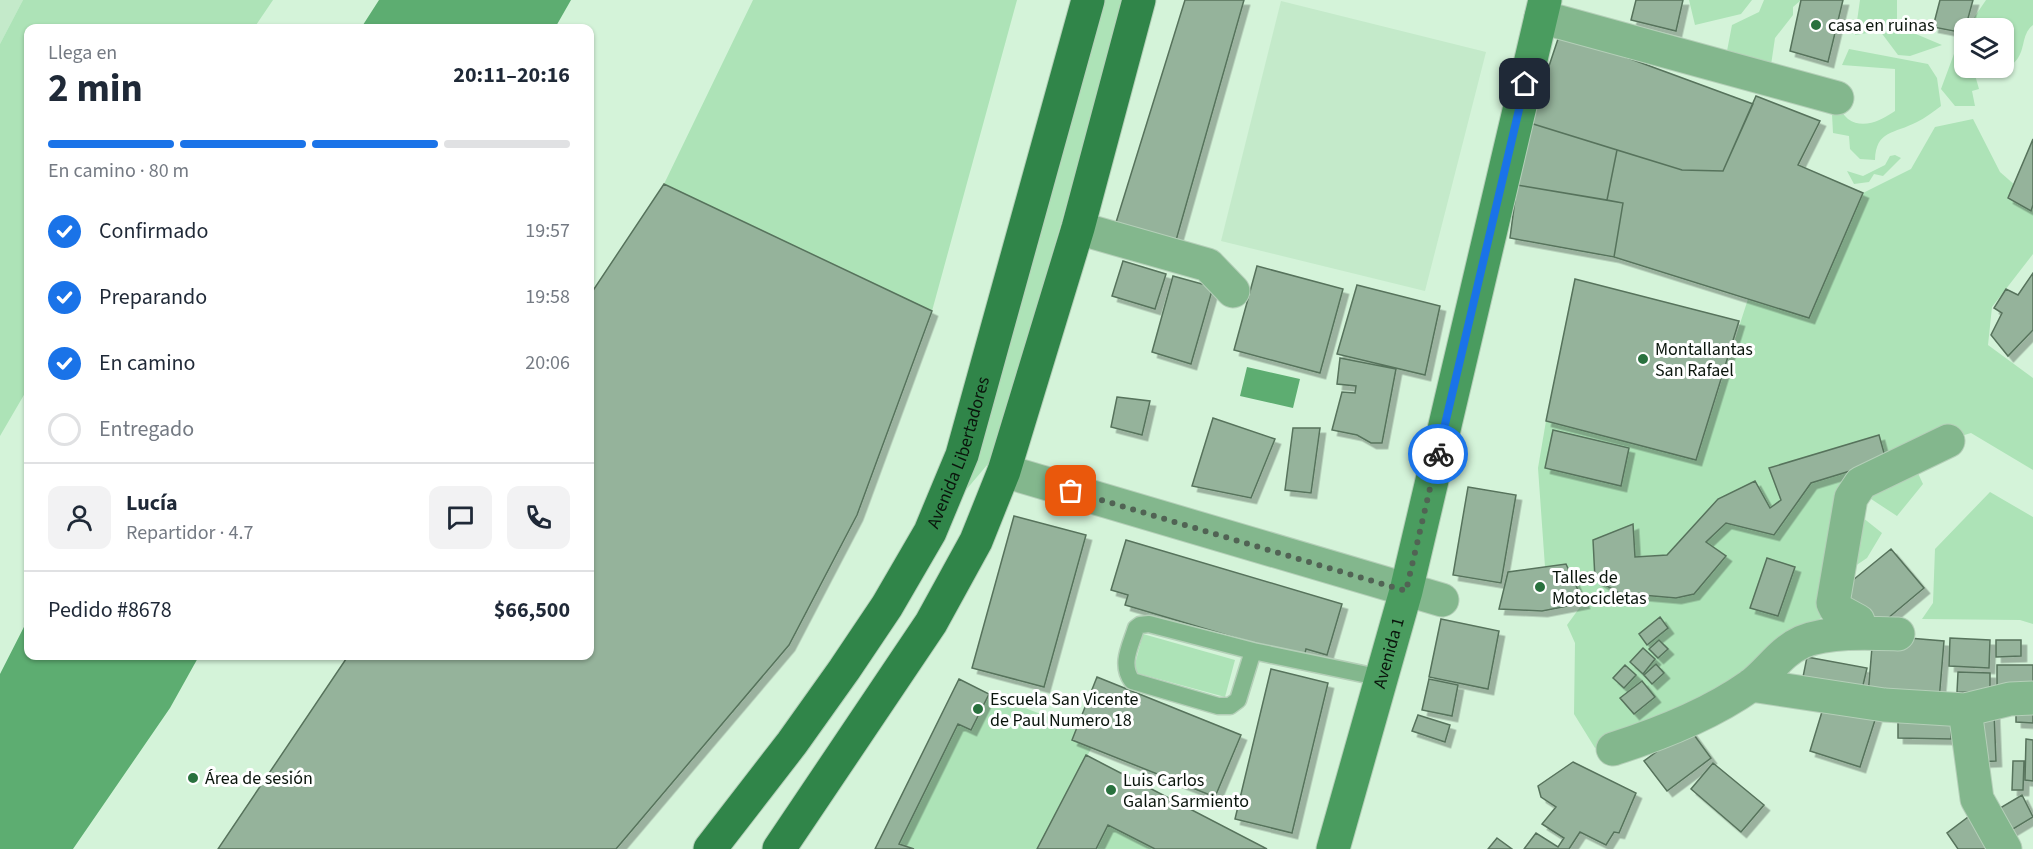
<!DOCTYPE html>
<html lang="es">
<meta charset="utf-8">
<style>
body{margin:0;font-family:"Source Sans 3",sans-serif;background:#f2f2f3;color:#1f2937;height:100vh;display:flex;flex-direction:column;font-size:22px;white-space:nowrap}
*{box-sizing:border-box;margin:0}
p{font-size:20px;color:#747a83}
.icon{flex:none;width:33px;height:33px;fill:none;stroke:currentColor;stroke-width:2;stroke-linecap:round;stroke-linejoin:round}
.map{position:relative;flex:1;overflow:hidden}
.panel{position:absolute;left:24px;top:24px;width:570px;height:636px;display:flex;flex-direction:column;background:#fff;border-radius:12px;box-shadow:0 2px 4px #0004}
.panel>*{flex:none}
.tools{position:absolute;left:1954px;top:18px;display:grid;gap:12px}
.tools a{display:grid;place-items:center;width:60px;height:60px;border-radius:12px;background:#fff;box-shadow:0 2px 4px #0004;font-size:30px}
.pin{position:absolute;display:grid;place-items:center;width:51px;height:51px;color:#fff;margin:-26px;border-radius:12px;box-shadow:0 3px 9px #0006}
.courier{position:absolute;display:grid;place-items:center;width:60px;height:60px;margin:-30px;border:4px solid #1a73e8;border-radius:50%;background:#fff;color:#222;box-shadow:0 2px 8px #0007}
.headline em{font-style:normal;font-weight:700}
.headline div{display:flex;flex-direction:column-reverse}
.headline{display:flex;align-items:center;justify-content:space-between;height:102px;padding:0 24px}
h1{font-size:39px;font-weight:700;line-height:45px}
.bar{display:grid;grid-template-columns:repeat(4,1fr);gap:9px 6px;align-content:center;height:72px;padding:0 24px}
.bar i{height:8px;border-radius:4px;background:#e0e1e3}
.bar .selected{background:#1a73e8}
.bar p{grid-column:span 4}
.line{display:flex;align-items:center;gap:15px;padding:0 24px;border-top:2px solid #e0e1e3}
.line div{flex:1}
.round{display:grid;place-items:center;flex:none;width:63px;height:63px;border-radius:12px;background:#f2f2f3}
ol{padding:0 24px;list-style:none}
li{display:flex;align-items:center;gap:18px;height:66px}
li p{margin-inline-start:auto}
li .icon{padding:6px;border-radius:50%;background:#1a73e8;color:#fff;stroke-width:4}
li:last-child{color:#747a83}
li i{width:33px;height:33px;border:3px solid #e0e1e3;border-radius:50%}
.map>svg:first-child{display:block}
.built{fill:#c4eaca}
.green{fill:#ade3b7}
.water{fill:#5dad71}
.building{fill:#95b39b;stroke:#57735c;stroke-width:1.5;filter:url(#shadow)}
.lines{fill:none;stroke-linecap:round;stroke-linejoin:round}
.lane-casing{stroke:#b4cfb8;stroke-width:19}
.street-casing{stroke:#b4cfb8;stroke-width:35}
.secondary-casing{stroke:#b4cfb8;stroke-width:35}
.primary-casing{stroke:#b4cfb8;stroke-width:35}
.lane{stroke:#83b78d;stroke-width:16}
.street{stroke:#83b78d;stroke-width:33}
.secondary{stroke:#4a9c5f;stroke-width:33}
.primary{stroke:#308549;stroke-width:33}
.done{stroke:#516354;stroke-width:6;stroke-dasharray:0 10.8}
.route{stroke:#1a73e8;stroke-width:8}
.poi-dot{fill:#29713e;stroke:#fff;stroke-width:2}
.labels{text-anchor:middle;stroke-width:6;stroke-linejoin:round;paint-order:stroke}
.poi-label{font-size:18px;fill:#0a150c;stroke:#fff;text-anchor:start}
.street-label{font-size:18px;fill:#0a150c;stroke:#fff}
</style>
<div class="map">
<svg width="2033" height="849" viewBox="0 0 2033 849">
<defs>
<filter id="shadow"><feDropShadow dx="5.5" dy="5.5" stdDeviation="0" flood-color="#0004"/></filter>
</defs>
<rect width="100%" height="100%" fill="#d4f3d9"/>
<path class="built" d="M0,0H23L0,44Z
M1281,1L1486,52L1425,291L1221,241Z"/>
<path class="green" d="M23,0H273L254,28H28V388L0,436V44Z
M753,0H1017L932,311L664,184Z
M1094,0H1126L993,458L933,529Z
M1689,0H1752L1741,14L1695,25Z
M1764,0H1801L1793,7V15L1775,38L1771,65L1727,51L1732,25L1759,12Z
M1860,0H1897V26L1942,45L1910,56L1898,55L1880,31L1855,35Z
M1986,0H2033V25C2016,38 2033,63 1994,72L1991,68H2004V28H1967Z
M1965,31V68H1973L1979,89L1972,91L1975,106H1955L1941,89L1961,35Z
M1849,49L1928,64L1937,78L1941,106C1933,112 1925,118 1917,122C1894,134 1876,130 1875,160L1860,159L1850,149L1849,136L1833,133L1832,114L1834,105C1842,108 1842,114 1848,119C1863,130 1882,120 1895,111V69L1842,65Z
M1973,119L2000,172L2033,201V254L1992,307L1988,345L2033,378V470L1971,433L1908,452L1923,484L1897,516L1865,495L1852,509L1882,533L1867,558L1830,583L1825,612L1794,657L1787,682L1629,731L1595,748L1574,714L1575,643L1567,625L1583,603L1545,567L1538,468L1546,421L1696,460L1748,299L1863,193L1911,169L1935,127Z
M1895,155L1901,158L1883,176L1874,174L1869,182L1854,184L1847,171L1863,176L1885,165L1890,156Z
M1990,492L2033,517V624L2020,620L1922,619L1933,603L1935,549Z
M1143,634L1235,660L1225,697L1133,672Z
M989,694L1077,728L1072,740L1092,747L1037,849H914L899,844L958,724L971,729Z
M1108,825L1155,849H1096Z"/>
<path class="water" d="M379,0H571L555,28H361Z
M1247,367L1300,379L1293,408L1240,396Z
M28,619V656H199L170,708L73,849H0V674Z"/>
<path class="building" d="M1185,0H1244L1175,244L1114,229Z
M1636,0H1683L1676,31L1631,20Z
M1801,0H1843L1828,62L1790,51Z
M1940,0H1973L1964,33L1933,27Z
M1560,33L1753,104L1723,171L1682,170L1530,123Z
M1756,96L1820,121L1798,165L1863,193L1809,318L1614,257L1623,203L1607,200L1617,150L1682,170L1723,171Z
M1530,123L1617,150L1607,200L1517,185Z
M2033,139V205L2031,211L2008,198Z
M664,184L932,311L857,515L789,645L616,849H218L348,656H590V295Z
M1517,185L1623,203L1614,257L1510,238Z
M1123,261L1166,274L1155,309L1112,296Z
M1257,266L1343,289L1320,373L1234,350Z
M2033,273V330L2008,356L1991,335L2002,313L1994,308L2006,289L2018,295Z
M1173,276L1213,287L1191,364L1152,352Z
M1575,279L1739,321L1696,460L1546,421Z
M1357,285L1440,306L1425,375L1337,354Z
M1340,358L1396,369L1382,443H1371L1357,435L1332,430L1342,392L1355,393L1356,386L1337,384Z
M1117,397L1150,401L1142,435L1111,427Z
M1213,418L1275,439L1251,498L1192,486Z
M1293,428H1320L1311,493L1285,490Z
M1553,430L1629,448L1621,486L1545,468Z
M1879,435L1886,460L1811,483L1774,535L1726,523L1706,542L1726,556L1694,594L1676,598L1619,593L1595,579L1593,540L1633,524L1635,557L1667,555L1718,499L1755,481L1770,508L1781,500L1769,468Z
M1468,487L1516,495L1501,583L1453,575Z
M1014,516L1086,535L1044,687L972,668Z
M1126,540L1342,604L1327,655L1306,649L1304,658L1125,605L1128,595L1111,590Z
M1891,549L1924,588L1875,629L1842,589Z
M1767,558L1795,567L1778,616L1750,608Z
M1566,564L1584,603L1542,611L1499,609L1508,572Z
M1660,617L1668,628L1647,645L1639,634Z
M1441,619L1499,631L1488,689L1429,677Z
M1873,635L1944,641L1939,701L1868,695Z
M1950,638L1990,640L1989,668L1949,666Z
M1659,640L1668,649L1658,658L1649,649Z
M1996,640H2021V656L1996,657Z
M1643,648L1655,659L1643,674L1630,662Z
M1807,657L1867,668L1861,694L1802,682Z
M1656,664L1664,673L1652,684L1644,675Z
M1625,665L1636,675L1624,688L1613,678Z
M1997,665H2033V689L1997,690Z
M1271,669L1328,683L1292,833L1235,819Z
M1958,672L1990,673V693L1957,692Z
M1097,677L1241,735L1215,797L1072,740Z
M959,679L989,694L971,730L958,724L899,844L914,849H875Z
M1429,679L1458,685L1452,716L1422,710Z
M1642,681L1655,697L1634,714L1620,698Z
M2016,701L2033,702V723L2016,722Z
M1825,702L1876,717L1860,767L1810,751Z
M1994,712L1996,761L1975,762L1972,713Z
M1898,713L1952,715L1951,739L1898,738Z
M1418,715L1450,725L1445,742L1412,731Z
M1689,728L1711,758L1667,791L1644,761Z
M2026,739L2033,740V781L2025,780Z
M1086,755L1267,849H1155L1108,825L1096,849H1037Z
M2013,761H2024L2023,790H2012Z
M1573,762L1636,793L1619,833L1614,832L1606,845L1580,832L1569,849H1524L1536,833L1558,847L1564,838L1542,824L1556,807L1541,797L1538,786Z
M1713,763L1764,805L1741,832L1691,789Z
M2022,795L2033,817L2003,835L1990,814Z
M1972,814L1997,849H1958L1947,833Z
M1497,838L1512,849H1488Z"/>
<g class="lines">
<g class="lane-casing">
<path id="lane" d="M1253,651L1238,700L1230,706H1218L1132,681C1120,664 1130,647 1136,628L1140,625L1149,624L1253,651L1382,678"/>
</g>
<g class="street-casing">
<path id="street" d="M1541,17L1837,98
M1078,228L1208,265L1233,291
M1004,471L1442,600
M1858,632V621L1836,609L1833,603L1851,498L1861,483L1948,441
M1751,685L1884,705L1965,710L2010,699L2033,698
M1965,710L1977,799L2005,849
M1613,749C1660,734 1709,715 1750,686C1769,672 1780,652 1802,642C1829,631 1870,633 1898,634"/>
</g>
<g class="secondary-casing">
<g id="secondary">
<path id="s1" d="M1333,849L1406,591L1545,0"/>
</g>
</g>
<g class="primary-casing">
<g id="primary">
<path id="s2" d="M710,849L792,743L844,670L887,606L930,532L962,455L1088,0"/>
<path d="M779,849L931,623L976,541L1004,471L1078,228L1139,0"/>
</g>
</g>
<use href="#lane" class="lane"/>
<use href="#street" class="street"/>
<use href="#secondary" class="secondary"/>
<use href="#primary" class="primary"/>
</g>
<g class="lines">
<path class="done" d="M1071,491L1406,591L1438,454"/>
<path class="route" d="M1438,454L1525,84"/>
</g>
<g class="poi-dot">
<circle cx="1816" cy="25" r="6"/>
<circle cx="1643" cy="359" r="6"/>
<circle cx="1540" cy="587" r="6"/>
<circle cx="978" cy="709" r="6"/>
<circle cx="193" cy="778" r="6"/>
<circle cx="1111" cy="790" r="6"/>
</g>
<g class="labels">
<g class="poi-label">
<text x="1828" y="31">casa en ruinas</text>
<text x="1655" y="355">Montallantas<tspan x="1655" dy="21">San Rafael</tspan></text>
<text x="1552" y="583">Talles de<tspan x="1552" dy="21">Motocicletas</tspan></text>
<text x="990" y="705">Escuela San Vicente<tspan x="990" dy="21">de Paul Numero 18</tspan></text>
<text x="205" y="784">Área de sesión</text>
<text x="1123" y="786">Luis Carlos<tspan x="1123" dy="21">Galan Sarmiento</tspan></text>
</g>
<g class="street-label">
<text dy="6" stroke="none"><textPath href="#s2" startOffset="471">Avenida Libertadores</textPath></text>
<text dy="6" stroke="none"><textPath href="#s1" startOffset="204">Avenida 1</textPath></text>
</g>
</g>
</svg>
<div class="tools">
<a><svg class="icon" aria-label="layers" viewBox="0 0 24 24"><path d="M12 4l9 5-9 5-9-5zM3 14l9 5 9-5"/></svg></a>
</div>
<div class="pin" style="left:1071px;top:491px;background:#ea580c"><svg class="icon" aria-label="bag" viewBox="0 0 24 24"><path d="M5 8h14l-1 12H6zM9 8a3 3 0 0 1 6 0"/></svg></div>
<div class="pin" style="left:1525px;top:84px;background:#1f2937"><svg class="icon" aria-label="home" viewBox="0 0 24 24"><path d="M3 11l9-7 9 7M6 9v11h12V9"/></svg></div>
<div class="courier" style="left:1438px;top:454px"><svg class="icon" aria-label="bike" viewBox="0 0 24 24"><circle cx="6" cy="16" r="4"/><circle cx="18" cy="16" r="4"/><path d="M6 16l4-8h5l3 8M10 8l3 8H6M13 5h3"/></svg></div>
<section class="panel">
<div class="headline"><div><h1>2 min</h1><p>Llega en</p></div><em>20:11–20:16</em></div>
<div class="bar"><i class="selected"></i><i class="selected"></i><i class="selected"></i><i></i><p>En camino · 80 m</p></div>
<ol>
<li><svg class="icon" aria-label="check" viewBox="0 0 24 24"><path d="M5 12l5 5 9-10"/></svg>Confirmado<p>19:57</p></li>
<li><svg class="icon" aria-label="check" viewBox="0 0 24 24"><path d="M5 12l5 5 9-10"/></svg>Preparando<p>19:58</p></li>
<li><svg class="icon" aria-label="check" viewBox="0 0 24 24"><path d="M5 12l5 5 9-10"/></svg>En camino<p>20:06</p></li>
<li><i></i>Entregado</li>
</ol>
<div class="line" style="height:108px"><a class="round"><svg class="icon" aria-label="person" viewBox="0 0 24 24"><circle cx="12" cy="8" r="4"/><path d="M4 21q1-7 8-7t8 7"/></svg></a><div><b>Lucía</b><p>Repartidor · 4.7</p></div><a class="round"><svg class="icon" aria-label="chat" viewBox="0 0 24 24"><path d="M4 5h16v11H9l-5 4z"/></svg></a><a class="round"><svg class="icon" aria-label="phone" viewBox="0 0 24 24"><path d="M5 4h4l2 5-3 2q2 4 5 5l2-3 5 2v4C11 20 4 13 5 4z"/></svg></a></div>
<div class="line" style="height:78px"><div>Pedido #8678</div><b>$66,500</b></div>
</section>
</div>
